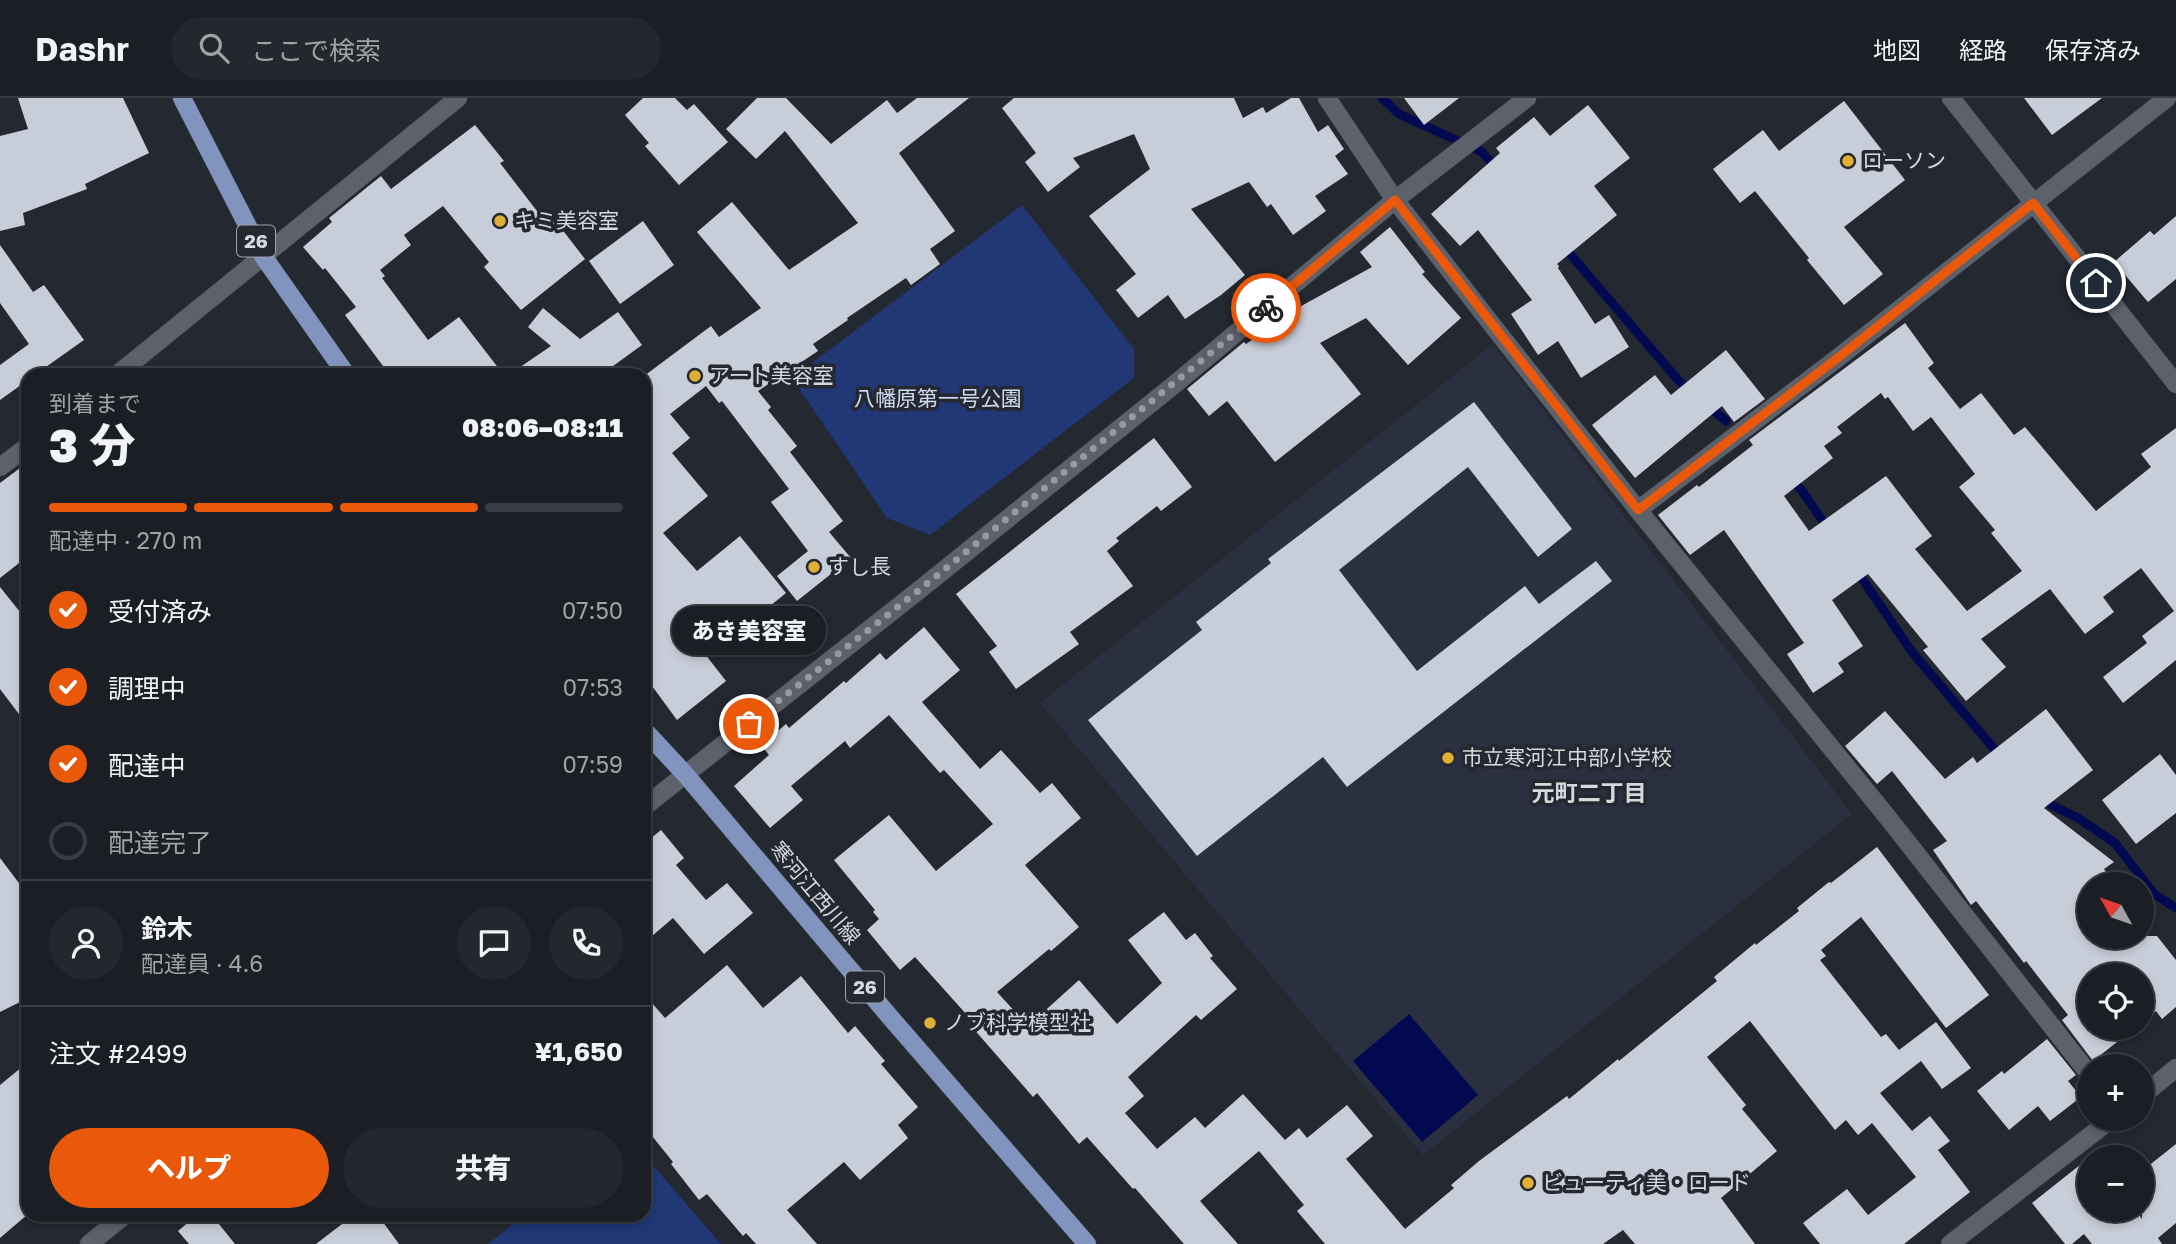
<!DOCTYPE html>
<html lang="ja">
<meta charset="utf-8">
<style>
body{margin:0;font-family:"Golos Text","Noto Sans JP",sans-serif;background:#24272d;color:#f1f3f6;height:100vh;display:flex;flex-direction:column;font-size:26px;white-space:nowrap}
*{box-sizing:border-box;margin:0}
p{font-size:23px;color:#a0a2a7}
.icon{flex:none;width:38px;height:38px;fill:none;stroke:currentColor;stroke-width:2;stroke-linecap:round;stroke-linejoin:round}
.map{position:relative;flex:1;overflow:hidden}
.sheet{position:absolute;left:21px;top:270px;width:630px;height:854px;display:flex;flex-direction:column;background:#1b1e25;border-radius:21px;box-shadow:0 4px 10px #0003,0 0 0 2px #393c42}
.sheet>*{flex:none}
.needle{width:46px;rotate:310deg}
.controls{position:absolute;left:2077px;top:774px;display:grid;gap:14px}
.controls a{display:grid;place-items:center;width:77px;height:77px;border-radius:50%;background:#1b1e25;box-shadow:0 4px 10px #0003,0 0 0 2px #393c42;font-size:35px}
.pin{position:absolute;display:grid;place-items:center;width:60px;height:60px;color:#fff;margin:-30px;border:4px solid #fff;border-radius:50%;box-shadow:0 2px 7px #0007}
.courier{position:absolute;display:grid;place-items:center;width:70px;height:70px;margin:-35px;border:5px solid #ea580c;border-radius:50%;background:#fff;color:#222;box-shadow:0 2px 9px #0007}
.bubble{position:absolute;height:49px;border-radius:24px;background:#1b1e25;box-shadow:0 4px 10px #0003,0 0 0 2px #393c42;font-size:23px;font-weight:800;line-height:49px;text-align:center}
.head em{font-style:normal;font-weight:800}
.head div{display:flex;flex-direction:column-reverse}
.head{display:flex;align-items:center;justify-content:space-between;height:119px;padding:0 28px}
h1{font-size:46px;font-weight:800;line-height:52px}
.bar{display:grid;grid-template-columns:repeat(4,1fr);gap:10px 7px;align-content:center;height:84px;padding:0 28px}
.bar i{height:9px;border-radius:5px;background:#393c42}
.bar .selected{background:#ea580c}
.bar p{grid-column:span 4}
.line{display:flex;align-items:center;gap:18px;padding:0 28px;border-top:2px solid #393c42}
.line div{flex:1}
.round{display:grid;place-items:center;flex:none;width:74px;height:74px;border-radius:37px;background:#24272d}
ol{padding:0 28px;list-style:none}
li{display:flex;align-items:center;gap:21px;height:77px}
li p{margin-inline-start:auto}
li .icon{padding:7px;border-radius:50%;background:#ea580c;color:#fff;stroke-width:4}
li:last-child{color:#a0a2a7}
li i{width:38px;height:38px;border:4px solid #393c42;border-radius:50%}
.cta{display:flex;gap:14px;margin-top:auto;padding:14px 28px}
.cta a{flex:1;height:80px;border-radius:42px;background:#ea580c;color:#fff;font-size:28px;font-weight:800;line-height:80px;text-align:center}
.cta a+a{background:#24272d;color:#f1f3f6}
header{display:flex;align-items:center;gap:42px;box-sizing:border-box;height:98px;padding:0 35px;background:#1b1e25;border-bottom:2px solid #393c42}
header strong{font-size:33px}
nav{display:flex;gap:38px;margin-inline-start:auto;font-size:24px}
.search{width:490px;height:63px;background:#24272d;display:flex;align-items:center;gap:18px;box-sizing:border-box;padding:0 24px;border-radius:38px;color:#a0a2a7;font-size:26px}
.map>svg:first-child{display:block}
.built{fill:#2a303f}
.green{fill:#213776}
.water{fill:#030951}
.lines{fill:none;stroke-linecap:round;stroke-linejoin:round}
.stream{stroke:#030951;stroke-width:9}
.building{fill:#c8ced9;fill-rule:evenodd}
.minor-casing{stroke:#41454c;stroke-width:19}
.tertiary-casing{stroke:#41454c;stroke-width:19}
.secondary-casing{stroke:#41454c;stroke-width:19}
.primary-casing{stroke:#41454c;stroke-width:19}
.minor{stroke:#5c616b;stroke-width:18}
.tertiary{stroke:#5c616b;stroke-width:18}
.secondary{stroke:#5c616b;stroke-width:18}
.primary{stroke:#8194be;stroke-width:18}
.done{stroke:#979aa1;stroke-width:7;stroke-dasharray:0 12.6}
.route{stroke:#ea580c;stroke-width:9}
.poi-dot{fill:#e0b034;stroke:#242831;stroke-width:2.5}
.labels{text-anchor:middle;stroke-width:7;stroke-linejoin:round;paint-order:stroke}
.shield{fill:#242831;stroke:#a0a3a9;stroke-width:2}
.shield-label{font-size:19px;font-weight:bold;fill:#d5d8dd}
.poi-label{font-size:21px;fill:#d5d8dd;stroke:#242831;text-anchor:start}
.park-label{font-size:21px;fill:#cfd8ee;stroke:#242831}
.street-label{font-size:21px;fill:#d5d8dd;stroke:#242831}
.neighbourhood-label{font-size:23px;font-weight:bold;fill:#d5d8dd;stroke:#242831}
</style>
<header>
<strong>Dashr</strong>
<div class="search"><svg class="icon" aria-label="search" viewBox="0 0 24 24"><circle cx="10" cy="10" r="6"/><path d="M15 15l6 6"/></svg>ここで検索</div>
<nav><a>地図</a><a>経路</a><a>保存済み</a></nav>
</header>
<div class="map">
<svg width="2176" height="1146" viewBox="0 0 2176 1146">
<rect width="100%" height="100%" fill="#242831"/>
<path class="built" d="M1493,246L1852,716L1423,1057L1040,605Z"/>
<path class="green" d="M1022,107L1134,251V280L930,437L887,420L792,280Z
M644,1057L721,1146H488L524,1117L644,1116Z"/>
<path class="water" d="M1409,916L1478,997L1422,1044L1353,963Z"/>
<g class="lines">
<path class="stream" d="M1382,0L1399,16L1482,54L1498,72
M1564,149L1678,282L1691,293
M1707,307L1726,323
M1791,382L1800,390L1829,432
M1856,472L1912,554L2002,660
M2042,699L2051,707L2078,720L2115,745L2154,796L2176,810"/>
</g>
<path class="building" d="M18,0H123L149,55L85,86L87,91L23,115L25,127L0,133V38L28,31Z
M643,0H675L687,12L694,6L728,44L679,87L645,48L649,45L625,17Z
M757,0H786L831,46L887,2L897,15L917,0H969L899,55L955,133L930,151L940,166L911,187L906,180L847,220L848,222L813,246L818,253L758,293L771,309L768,312L797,348L790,354L843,423L829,434L851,460L797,503L777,478L808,453L771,404L789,391L722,303L719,305L706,288L670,316L690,340L672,355L708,398L663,435L697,473L740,438L786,495L748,526L732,507L694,542L726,583L677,622L644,577V278L711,228L719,239L761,210L697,134L732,104L789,172L858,125L785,33L756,61L726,31Z
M1014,0H1234L1243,20L1263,9L1266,15L1291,0H1299L1318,34L1328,27L1344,51L1335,58L1348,76L1315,98L1326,113L1293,137L1271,106L1267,109L1249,84L1191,111L1245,177L1221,197L1185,221L1168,197L1138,220L1116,192L1136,176L1089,118L1150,71L1134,36L1073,60L1080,69L1048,94L1025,64L1036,55L1002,10Z
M1404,0H1459L1424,27Z
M2024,0H2102L2052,37Z
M1844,3L1905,82L1844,129L1883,176L1844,207L1807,162L1809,160L1755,93L1740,105L1713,71L1763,32L1779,53Z
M1588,7L1630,60L1594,88L1617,117L1557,166L1559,168L1558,170L1595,226L1609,217L1629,249L1581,280L1558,243L1538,257L1511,216L1532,202L1478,132L1460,148L1431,116L1500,55L1496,50L1534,19L1550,38Z
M475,27L504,63L500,65L547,126L554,121L585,161L521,212L484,169L489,164L443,108L404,137L411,147L380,172L385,178L382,180L428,242L459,219L503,276H389L345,217L356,209L325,170L323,172L303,149L332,124L329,120L381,78L391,91Z
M2176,118V181L2148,204L2114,164L2150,133L2154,137Z
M643,123L674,167L620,206L589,163Z
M1390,129L1425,174L1422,176L1461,220L1408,267L1366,220L1320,245L1361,296L1275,364L1227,303L1209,318L1187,291L1244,244L1246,246L1303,207L1372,169L1360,154Z
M0,147L33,194L44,187L84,242L36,276H28V282L0,302V267L29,246L0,205Z
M543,210L580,241L618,214L642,247L602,276H510L551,248L528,229Z
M1905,225L1934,265L1928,270L1960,311L1981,295L2014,337L2025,329L2096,413L2151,369L2141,356L2176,330V562L2123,605L2103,579L2147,545L2142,538L2174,513L2141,470L2103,499L2114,514L2085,536L2050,491L1981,541L2006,569L1966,603L1923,552L1928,549L1868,476L1832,502L1863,548L1838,565L1844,574L1813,595L1787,556L1804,545L1724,432L1690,457L1658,417L1697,387L1699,389L1753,347L1749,342ZM1881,295L1885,301L1888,299L1913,333L1931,319L1975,376L1959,389L1995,432L1991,435L2022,473L1967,513L1915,451L1932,438L1886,378L1809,433L1784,398L1833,360L1824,348L1842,335L1837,329Z
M1726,252L1765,301L1734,324L1722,308L1635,380L1592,327L1655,277L1671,297Z
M1474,304L1572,431L1538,459L1468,369L1339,472L1417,573L1525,488L1539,506L1596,463L1612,483L1347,689L1323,659L1197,758L1088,622L1202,532L1196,524L1271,465L1268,461Z
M1154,340L1192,389L1161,413L1157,408L1116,440L1119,443L1107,453L1133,488L1070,534L1079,546L1016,591L989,554L997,548L956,496Z
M28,364V458L0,480V385Z
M0,489L28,524V628L0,591Z
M924,529L960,572L922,604L980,671L1001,652L1040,695L1052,685L1081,720L1025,767L1079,829L1051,853L1049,851L997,894L1028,928L1079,882L1117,926L1162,885L1128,842L1164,814L1186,842L1195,835L1213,858L1210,860L1237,891L1201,922L1196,917L1128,979L1144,998L1125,1015L1157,1051L1195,1019L1205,1030L1243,996L1285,1042L1299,1030L1307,1040L1347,1007L1373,1038L1346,1061L1405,1131L1454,1090L1451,1087L1479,1063L1567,998L1569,1001L1618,961L1619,963L1717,883L1714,879L1755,845L1756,847L1799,813L1797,810L1829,784L1831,785L1877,749L1989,897L1946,930L1861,819L1821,852L1826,858L1820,862L1881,939L1886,936L1899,952L1936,924L1971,970L1942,991L1921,963L1880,995L1912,1033L1930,1018L1950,1043L1938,1052L1970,1094L1904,1146H1820L1803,1125L1847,1091L1868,1117L1916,1079L1872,1025L1858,1037L1846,1022L1835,1032L1750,923L1707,959L1746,1007L1742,1011L1777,1053L1721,1100L1755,1146H1635L1623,1132L1603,1146H1325L1297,1113L1304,1107L1259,1053L1200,1103L1238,1146H1184L1135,1090L1133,1091L1087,1039L1079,1046L1037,995L1033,999L972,929L975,926L915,859L900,872L867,832L879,821L873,814L875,812L834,762L889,717L936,773L993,726L944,672L940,675L889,617L850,650L845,643L791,688L803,702L770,730L734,688L769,657L761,647L786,626L789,630L844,583L846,585L880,555L886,562Z
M2046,611L2093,672L2044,710L2114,764L2104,771L2115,786H2090V838H2157L2176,862V909L2162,921L2156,913L2142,925V877H2090V929H2136L2093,963L2062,922L2068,917L2026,863L2024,865L1976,803L1971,807L1933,752L1947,743L1892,673L1877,686L1845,648L1885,613L1945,681L1973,659L1977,665Z
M2160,656L2176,677V715L2136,746L2102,702Z
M661,732L684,760L676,767L706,802L727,785L753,815L704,856L673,820L644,845V746Z
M0,760L28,797V900L0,914Z
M727,867L763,910L801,878L848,935L855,928L885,963L881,966L918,1009L898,1027L908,1040L860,1082L844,1064L787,1112L817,1146H756L746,1135L743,1138L707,1096L699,1102L671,1066L673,1064L644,1028V896L665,920Z
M2047,941L2076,977L2068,983L2081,999L2050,1023L2038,1008L2009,1032L1977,993L2002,973L2004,976Z
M28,964V1116L0,1140V987Z
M2176,1046V1125L2158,1140L2162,1146H2092L2084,1136L2072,1146H2065L2032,1105L2090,1059V1111H2135L2142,1121V1073Z
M198,1116H211L235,1146H189L178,1133Z
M355,1116H377L399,1146H316Z"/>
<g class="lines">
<g class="minor-casing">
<path id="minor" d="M1327,0L1395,102L1493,228L1638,412L1889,721L2090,977
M118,276L458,0
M0,369L28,348
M1638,412L1839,259L2167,0"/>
</g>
<g class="tertiary-casing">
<path id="tertiary" d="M1951,0L2176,286
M644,709L918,493L1175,286L1395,102L1527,0
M89,1146L126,1116"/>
</g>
<g class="secondary-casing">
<path id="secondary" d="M2142,998L2176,970
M1950,1146L2113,1020"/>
</g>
<g class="primary-casing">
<path id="primary" d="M182,0L263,158L346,276
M644,632L685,676L890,919L1087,1146"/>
</g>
<use href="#minor" class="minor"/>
<use href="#tertiary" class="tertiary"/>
<use href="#secondary" class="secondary"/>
<use href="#primary" class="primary"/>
</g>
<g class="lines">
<path class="done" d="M749,626L918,493L1266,210"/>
<path class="route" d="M1266,210L1395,102L1638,412L1839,259L2033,105L2096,185"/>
</g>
<g class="poi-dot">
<circle cx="1848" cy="63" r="7"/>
<circle cx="500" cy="123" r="7"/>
<circle cx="695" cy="278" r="7"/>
<circle cx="814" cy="469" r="7"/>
<circle cx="1448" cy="660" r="7"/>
<circle cx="930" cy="925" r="7"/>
<circle cx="1528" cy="1085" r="7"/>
</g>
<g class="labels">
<g class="shield">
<rect x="237" y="127.5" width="38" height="31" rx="5"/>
<rect x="846" y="873.5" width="38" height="31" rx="5"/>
</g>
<g class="shield-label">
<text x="256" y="150">26</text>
<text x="865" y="896">26</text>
</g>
<g class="poi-label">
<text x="1862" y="70">ローソン</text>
<text x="514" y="130">キミ美容室</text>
<text x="709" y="285">アート美容室</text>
<text x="828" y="476">すし長</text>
<text x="1462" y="667">市立寒河江中部小学校</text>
<text x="944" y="932">ノブ科学模型社</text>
<text x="1542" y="1092">ビューティ美・ロード</text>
</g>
<g class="park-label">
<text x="938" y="308">八幡原第一号公園</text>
</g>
<g class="street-label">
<text transform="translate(815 795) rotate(50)" y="7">寒河江西川線</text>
</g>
<g class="neighbourhood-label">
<text x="1589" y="703">元町二丁目</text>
</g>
</g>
</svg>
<div class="controls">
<a><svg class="needle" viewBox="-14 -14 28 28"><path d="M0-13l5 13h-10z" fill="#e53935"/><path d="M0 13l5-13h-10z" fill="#a0a2a7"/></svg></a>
<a><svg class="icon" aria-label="locate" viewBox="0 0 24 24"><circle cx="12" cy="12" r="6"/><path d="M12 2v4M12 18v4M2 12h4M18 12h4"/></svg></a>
<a>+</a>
<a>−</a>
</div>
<div class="pin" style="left:749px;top:626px;background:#ea580c"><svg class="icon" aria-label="bag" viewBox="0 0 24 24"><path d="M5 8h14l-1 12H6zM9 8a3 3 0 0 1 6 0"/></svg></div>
<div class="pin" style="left:2096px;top:185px;background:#1f2937"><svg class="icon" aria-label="home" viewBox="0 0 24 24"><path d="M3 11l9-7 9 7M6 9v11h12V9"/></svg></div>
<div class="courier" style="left:1266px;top:210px"><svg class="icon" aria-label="bike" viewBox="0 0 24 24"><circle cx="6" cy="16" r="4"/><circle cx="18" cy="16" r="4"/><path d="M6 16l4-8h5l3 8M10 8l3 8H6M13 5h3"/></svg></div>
<div class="bubble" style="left:672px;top:508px;width:154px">あき美容室</div>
<section class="sheet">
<div class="head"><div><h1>3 分</h1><p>到着まで</p></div><em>08:06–08:11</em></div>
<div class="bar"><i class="selected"></i><i class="selected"></i><i class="selected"></i><i></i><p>配達中 · 270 m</p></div>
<ol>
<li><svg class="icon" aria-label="check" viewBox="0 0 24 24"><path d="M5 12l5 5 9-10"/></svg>受付済み<p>07:50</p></li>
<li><svg class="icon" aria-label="check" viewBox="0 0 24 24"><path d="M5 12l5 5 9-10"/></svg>調理中<p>07:53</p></li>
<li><svg class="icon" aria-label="check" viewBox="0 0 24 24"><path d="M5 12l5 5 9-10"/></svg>配達中<p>07:59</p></li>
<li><i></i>配達完了</li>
</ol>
<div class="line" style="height:126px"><a class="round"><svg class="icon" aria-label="person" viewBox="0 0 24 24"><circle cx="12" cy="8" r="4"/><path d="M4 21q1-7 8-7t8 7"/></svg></a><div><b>鈴木</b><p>配達員 · 4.6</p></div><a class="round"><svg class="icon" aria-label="chat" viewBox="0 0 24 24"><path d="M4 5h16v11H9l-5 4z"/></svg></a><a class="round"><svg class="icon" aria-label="phone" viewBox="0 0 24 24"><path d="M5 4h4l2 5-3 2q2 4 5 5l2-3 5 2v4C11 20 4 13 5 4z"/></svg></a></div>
<div class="line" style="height:91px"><div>注文 #2499</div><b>¥1,650</b></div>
<div class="cta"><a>ヘルプ</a><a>共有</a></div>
</section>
</div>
